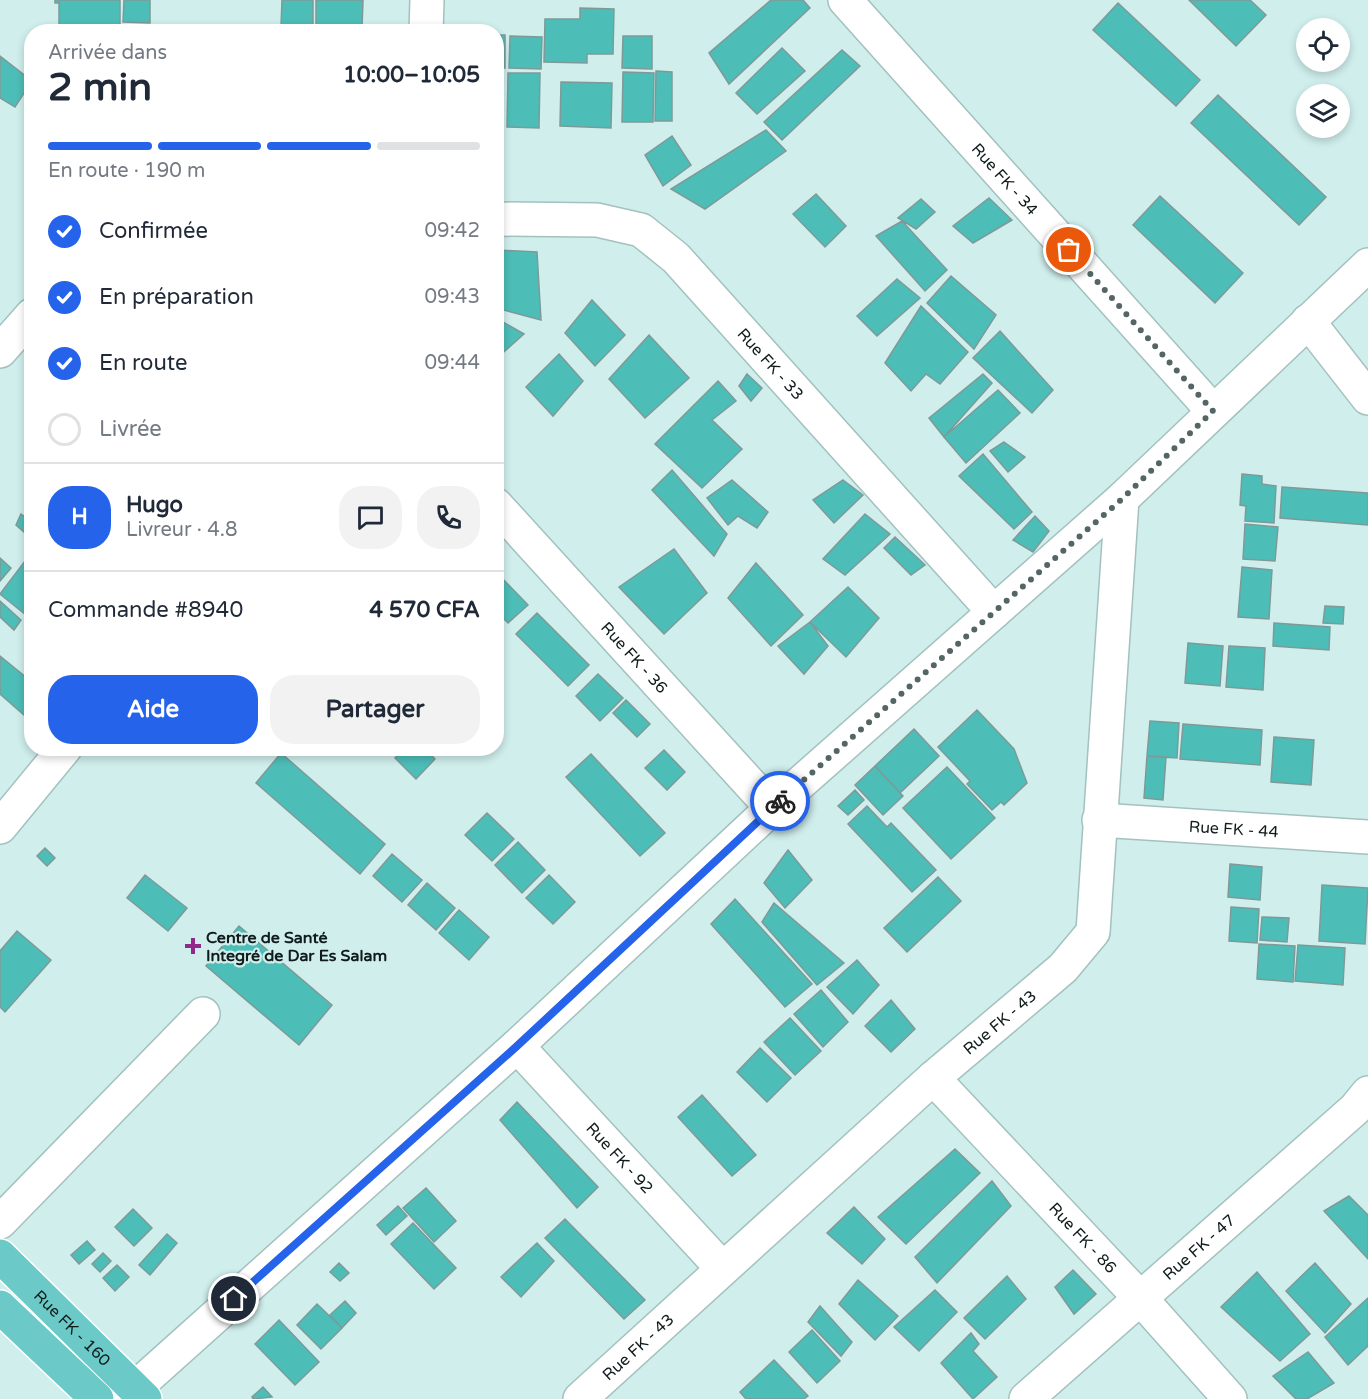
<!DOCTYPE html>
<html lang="fr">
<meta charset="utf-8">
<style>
body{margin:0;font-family:"Varela Round",sans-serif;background:#f2f2f3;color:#1f2937;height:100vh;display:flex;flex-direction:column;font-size:22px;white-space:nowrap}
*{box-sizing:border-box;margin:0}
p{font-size:20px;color:#747a83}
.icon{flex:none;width:33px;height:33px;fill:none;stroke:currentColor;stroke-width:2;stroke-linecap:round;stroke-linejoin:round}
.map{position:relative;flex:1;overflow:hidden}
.sheet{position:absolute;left:24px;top:24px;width:480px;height:732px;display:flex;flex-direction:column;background:#fff;border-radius:24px;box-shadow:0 3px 9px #0003}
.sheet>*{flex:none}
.buttons{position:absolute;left:1296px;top:18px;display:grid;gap:12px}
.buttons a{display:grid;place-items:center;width:54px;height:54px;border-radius:50%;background:#fff;box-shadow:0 3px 9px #0003;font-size:30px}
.pin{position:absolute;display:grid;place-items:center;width:51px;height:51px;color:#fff;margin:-26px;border:3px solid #fff;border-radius:50%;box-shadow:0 2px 6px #0007}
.courier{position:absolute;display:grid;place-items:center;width:60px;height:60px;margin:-30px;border:4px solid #2563eb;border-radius:50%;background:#fff;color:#222;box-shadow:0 2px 8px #0007}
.overview em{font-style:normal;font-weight:800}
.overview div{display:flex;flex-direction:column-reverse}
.overview{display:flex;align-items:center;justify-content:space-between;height:102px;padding:0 24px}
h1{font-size:39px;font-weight:800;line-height:45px}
.bar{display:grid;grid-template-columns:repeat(4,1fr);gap:9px 6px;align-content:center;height:72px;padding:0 24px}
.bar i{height:8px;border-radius:4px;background:#e0e1e3}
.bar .on{background:#2563eb}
.bar p{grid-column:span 4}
.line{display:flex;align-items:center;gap:15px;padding:0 24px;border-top:2px solid #e0e1e3}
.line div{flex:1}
.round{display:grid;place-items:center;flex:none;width:63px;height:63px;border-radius:24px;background:#f2f2f3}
ol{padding:0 24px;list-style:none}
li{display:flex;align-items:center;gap:18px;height:66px}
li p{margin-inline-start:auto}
li .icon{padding:6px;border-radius:50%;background:#2563eb;color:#fff;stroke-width:4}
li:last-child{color:#747a83}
li i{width:33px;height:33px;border:3px solid #e0e1e3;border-radius:50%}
.cta{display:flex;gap:12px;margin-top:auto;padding:12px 24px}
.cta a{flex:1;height:69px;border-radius:24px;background:#2563eb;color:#fff;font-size:24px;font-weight:800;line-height:69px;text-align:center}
.cta a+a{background:#f2f2f3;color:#1f2937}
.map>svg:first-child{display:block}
.building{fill:#4dbdb8;stroke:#7d9a98;stroke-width:1.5}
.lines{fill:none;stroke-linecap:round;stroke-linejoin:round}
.minor-casing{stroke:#a3c1bf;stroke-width:36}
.major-casing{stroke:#fff;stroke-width:36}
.minor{stroke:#fff;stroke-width:33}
.major{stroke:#6bc9c7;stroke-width:33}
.done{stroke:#536564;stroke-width:6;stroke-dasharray:0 10.8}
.route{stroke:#2563eb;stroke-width:8}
.poi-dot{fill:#93288b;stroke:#cfeeec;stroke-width:2}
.labels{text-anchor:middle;stroke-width:4.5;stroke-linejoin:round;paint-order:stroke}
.street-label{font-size:16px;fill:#101b1b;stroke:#cfeeec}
.poi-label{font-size:16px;font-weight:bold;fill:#101b1b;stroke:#cfeeec;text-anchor:start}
</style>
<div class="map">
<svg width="1368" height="1399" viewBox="0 0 1368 1399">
<rect width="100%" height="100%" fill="#cfeeec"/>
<path class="building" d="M55,0H120V32H59V3H55Z
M124,0H150V23L123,22Z
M282,0H313V27L281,26Z
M316,0H363L362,28L316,27Z
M771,0H803L810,8L729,84L709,53Z
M1189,0H1250L1266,15L1236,46Z
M1118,3L1200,80L1176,106L1093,30Z
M580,8L614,9L613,54H587V63L544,62L545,19H580Z
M287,30L363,31L396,32H287Z
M496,35H505V68H496Z
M510,36L542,37L541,69L509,68Z
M623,36H652V69L622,68Z
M782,48L805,71L757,114L736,93Z
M842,50L860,66L782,140L764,122Z
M0,56L32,81L15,107L0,98Z
M656,71L672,72V121H655Z
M623,72L654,73L653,122H622Z
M508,73H540L539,128L507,127Z
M561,82L612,83L611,128L560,126Z
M1218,95L1326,197L1299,225L1191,123Z
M766,130L786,151L705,209L671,189Z
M672,136L691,165L663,186L645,155Z
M816,194L846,226L825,247L793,214Z
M1160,196L1243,273L1215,303L1133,225Z
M989,198L1012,220L973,243L953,226Z
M921,199L935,212L916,229L898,218Z
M902,221L947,270L925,291L876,236Z
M496,250L537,252L541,320L496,308Z
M951,276L996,315L974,349L927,303Z
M897,279L920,298L877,336L857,316Z
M592,300L625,335L595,366L565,333Z
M921,306L968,352L940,384L926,374L911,391L885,363Z
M496,318L524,334L498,357L496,356Z
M1000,331L1053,390L1032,413L973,358Z
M649,335L689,378L645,418L609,379Z
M559,354L583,381L553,416L526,387Z
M747,374L762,388L751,401L739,386Z
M983,374L992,383L944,437L929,418Z
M718,381L736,401L712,420L742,449L702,488L655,444Z
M998,390L1020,413L966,463L944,437Z
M1004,442L1025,457L1008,472L990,451Z
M983,454L1032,512L1014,529L959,476Z
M672,470L727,534L714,556L652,490Z
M1242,474L1262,476V484L1276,486L1274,523L1245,521L1246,506L1240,505Z
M732,480L768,512L757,528L738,516L728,525L707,498Z
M843,480L863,495L834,523L813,500Z
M1282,487L1368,493V525L1280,518Z
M21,514L32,522V539L16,525Z
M865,514L890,534L845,575L823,559Z
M1035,516L1049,531L1033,552L1013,540Z
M1245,524L1278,527L1275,561L1243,559Z
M895,537L925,565L911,575L884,548Z
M674,549L707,593L664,634L619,587Z
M0,558L11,568L0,581Z
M25,561L32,567V607L26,615L0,594Z
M756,563L803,615L771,646L728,598Z
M1242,567L1272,570L1269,619L1238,617Z
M496,572L528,605L508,623L496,611Z
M848,587L879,618L846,657L810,622Z
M0,601L21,620L14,630L0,617Z
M1325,606L1344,607L1343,624L1323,623Z
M537,613L589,665L568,686L516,634Z
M810,622L828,646L804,674L778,646Z
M1274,623L1330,627L1329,650L1273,646Z
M1188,643L1223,646L1220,686L1185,683Z
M1229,646L1265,648L1263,690L1226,687Z
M0,656L32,682V722L0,694Z
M598,674L623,698L600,721L576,696Z
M626,700L650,724L637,737L613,713Z
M977,710L1014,749L1027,783L1004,805L1001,802L992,810L967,784L970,781L938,747Z
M1150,721L1179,723L1177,758L1147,756Z
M1183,724L1262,730L1260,765L1180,759Z
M914,729L939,756L900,793L875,766Z
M1274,737L1314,740L1311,785L1271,782Z
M404,748H425L435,759L416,779L395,758Z
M664,750L685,772L667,790L645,768Z
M281,753L385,844L360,874L256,783Z
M591,754L665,833L640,856L566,777Z
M1147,756L1166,757L1163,800L1144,798Z
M875,766L903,796L883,815L855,785Z
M947,767L995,818L951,859L903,808Z
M855,790L864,800L848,815L838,806Z
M867,806L887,827L891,823L936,870L912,892L848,824Z
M487,813L514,839L492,861L465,835Z
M518,842L545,870L522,893L495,865Z
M45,848L55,858L47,866L37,856Z
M788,850L812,880L785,908L764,883Z
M392,854L422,880L402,902L373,876Z
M1230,864L1262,867L1260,900L1228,897Z
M145,875L187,908L168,931L127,898Z
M549,875L575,902L553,924L526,898Z
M938,877L961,901L907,952L884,928Z
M427,883L455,908L436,930L408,905Z
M1322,885L1368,888L1365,944L1319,941Z
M735,899L812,984L785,1007L711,924Z
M774,903L844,963L817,985L762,922Z
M1231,907L1259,909L1257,943L1229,941Z
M459,910L489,937L469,960L439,933Z
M1262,917L1289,918L1287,942L1260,940Z
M239,926L332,1005L299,1045L206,966Z
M17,931L51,960L5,1012L0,1007V951Z
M1259,944L1295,946L1293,982L1257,979Z
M1298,945L1345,948L1343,985L1295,981Z
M857,960L879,985L853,1014L827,987Z
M821,990L848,1022L823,1047L794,1014Z
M891,1000L915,1029L891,1052L865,1026Z
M790,1018L821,1051L795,1075L764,1042Z
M760,1048L791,1078L767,1102L737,1072Z
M702,1095L756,1155L732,1176L678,1117Z
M517,1102L598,1187L577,1208L500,1120Z
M955,1149L980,1173L906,1244L878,1217Z
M992,1181L1011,1206L937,1283L915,1257Z
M426,1188L456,1221L434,1242L403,1208Z
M1349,1196L1368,1215V1259L1324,1211Z
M398,1206L407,1216L386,1235L377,1225Z
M854,1207L885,1239L862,1264L827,1233Z
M133,1209L152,1228L134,1246L115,1227Z
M565,1219L645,1300L624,1319L545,1238Z
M413,1223L456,1268L434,1289L391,1244Z
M167,1234L177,1243L150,1275L139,1265Z
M87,1241L95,1250L79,1264L71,1255Z
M537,1243L554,1261L521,1297L501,1277Z
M103,1253L111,1261L100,1272L92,1264Z
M339,1263L349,1273L340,1281L330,1272Z
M1315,1263L1351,1304L1325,1333L1286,1291Z
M117,1265L129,1277L115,1291L103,1278Z
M1073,1270L1096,1294L1074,1314L1055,1287Z
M1257,1272L1310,1334L1280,1361L1221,1307Z
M1007,1276L1026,1299L985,1339L964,1318Z
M858,1280L898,1316L875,1340L839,1304Z
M935,1290L957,1312L919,1351L894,1327Z
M1368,1298V1346L1348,1365L1325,1337Z
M345,1301L356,1313L342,1328L330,1315Z
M317,1304L342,1328L321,1349L297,1325Z
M820,1306L852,1342L841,1356L808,1322Z
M279,1320L319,1362L295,1385L255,1344Z
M812,1330L840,1361L817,1383L789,1352Z
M971,1333L979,1344L973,1351L997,1377L973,1399L941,1363Z
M1308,1352L1334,1383L1307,1399H1296L1273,1376Z
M774,1360L808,1396L804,1399H746L740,1392Z
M263,1387L272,1397L253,1399L252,1397Z"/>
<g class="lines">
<g class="minor-casing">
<g id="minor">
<path id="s1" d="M845,0L1213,411"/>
<path d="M426,32L427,0"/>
<path id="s2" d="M496,219L597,220L641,230L676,258L994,612"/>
<path d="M1308,321L1368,398"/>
<path d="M0,351L32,315"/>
<path id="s3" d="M496,505L772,808"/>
<path id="s4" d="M1099,820L1368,837"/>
<path d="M0,827L65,748"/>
<path id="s5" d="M517,1046L722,1268"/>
<path id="s6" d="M933,1078L1141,1299L1230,1399"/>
<path d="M0,1222L203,1014"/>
<path d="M123,1399L517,1046L772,808L1122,499L1368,265"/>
<path id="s7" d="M580,1399L933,1078L1063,968L1093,932L1122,499"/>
<path id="s8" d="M1026,1399L1355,1109L1368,1093"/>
</g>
</g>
<g class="major-casing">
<g id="major">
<path id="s9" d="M0,1256L145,1399"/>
<path d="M0,1307L97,1399"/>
</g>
</g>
<use href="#minor" class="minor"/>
<use href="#major" class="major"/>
</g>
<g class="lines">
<path class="done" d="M780,801L1122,499L1213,411L1069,250"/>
<path class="route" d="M234,1299L517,1046L780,801"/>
</g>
<path class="poi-dot" d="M190 937h6v6h6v6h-6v6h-6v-6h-6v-6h6z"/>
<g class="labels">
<g class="street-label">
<text dy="6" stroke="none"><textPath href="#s1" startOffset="240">Rue FK - 34</textPath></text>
<text dy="6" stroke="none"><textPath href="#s2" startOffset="333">Rue FK - 33</textPath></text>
<text dy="6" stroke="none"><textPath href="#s3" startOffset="206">Rue FK - 36</textPath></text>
<text dy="6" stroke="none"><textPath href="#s4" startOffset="135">Rue FK - 44</textPath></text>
<text dy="6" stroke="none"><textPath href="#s7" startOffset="564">Rue FK - 43</textPath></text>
<text dy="6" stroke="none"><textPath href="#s5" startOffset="152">Rue FK - 92</textPath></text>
<text dy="6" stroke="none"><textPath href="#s6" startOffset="219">Rue FK - 86</textPath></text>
<text dy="6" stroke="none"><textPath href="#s8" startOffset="230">Rue FK - 47</textPath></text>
<text dy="6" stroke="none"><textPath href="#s9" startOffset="102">Rue FK - 160</textPath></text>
<text dy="6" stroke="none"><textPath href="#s7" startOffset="78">Rue FK - 43</textPath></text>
</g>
<g class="poi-label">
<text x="206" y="943">Centre de Santé<tspan x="206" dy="18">Integré de Dar Es Salam</tspan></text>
</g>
</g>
</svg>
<div class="buttons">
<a><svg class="icon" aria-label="locate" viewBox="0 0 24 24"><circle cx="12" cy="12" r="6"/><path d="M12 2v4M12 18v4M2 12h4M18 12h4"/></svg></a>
<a><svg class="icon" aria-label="layers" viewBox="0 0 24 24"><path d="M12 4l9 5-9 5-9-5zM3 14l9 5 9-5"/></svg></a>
</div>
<div class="pin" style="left:1069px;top:250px;background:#ea580c"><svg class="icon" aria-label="bag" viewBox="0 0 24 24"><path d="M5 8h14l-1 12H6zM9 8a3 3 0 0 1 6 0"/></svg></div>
<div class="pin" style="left:234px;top:1299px;background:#1f2937"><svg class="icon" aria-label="home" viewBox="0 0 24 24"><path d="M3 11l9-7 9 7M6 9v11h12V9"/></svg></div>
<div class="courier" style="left:780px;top:801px"><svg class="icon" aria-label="bike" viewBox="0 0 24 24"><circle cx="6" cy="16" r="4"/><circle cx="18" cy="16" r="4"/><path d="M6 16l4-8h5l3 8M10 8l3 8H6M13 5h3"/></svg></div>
<section class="sheet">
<div class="overview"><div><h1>2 min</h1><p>Arrivée dans</p></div><em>10:00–10:05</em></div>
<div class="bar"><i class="on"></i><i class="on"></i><i class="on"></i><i></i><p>En route · 190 m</p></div>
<ol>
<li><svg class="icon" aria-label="check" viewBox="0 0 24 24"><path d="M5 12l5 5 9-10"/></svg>Confirmée<p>09:42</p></li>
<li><svg class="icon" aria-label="check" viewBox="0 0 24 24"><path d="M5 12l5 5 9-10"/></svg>En préparation<p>09:43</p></li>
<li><svg class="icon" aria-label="check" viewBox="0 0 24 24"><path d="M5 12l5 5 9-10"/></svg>En route<p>09:44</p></li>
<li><i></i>Livrée</li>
</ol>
<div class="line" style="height:108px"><b class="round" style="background:#2563eb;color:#fff">H</b><div><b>Hugo</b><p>Livreur · 4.8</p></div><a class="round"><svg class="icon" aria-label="chat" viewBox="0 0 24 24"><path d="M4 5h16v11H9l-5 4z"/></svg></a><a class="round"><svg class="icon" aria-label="phone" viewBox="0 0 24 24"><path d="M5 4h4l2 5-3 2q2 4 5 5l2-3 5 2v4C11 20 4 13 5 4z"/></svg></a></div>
<div class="line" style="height:78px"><div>Commande #8940</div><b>4 570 CFA</b></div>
<div class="cta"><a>Aide</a><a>Partager</a></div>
</section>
</div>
